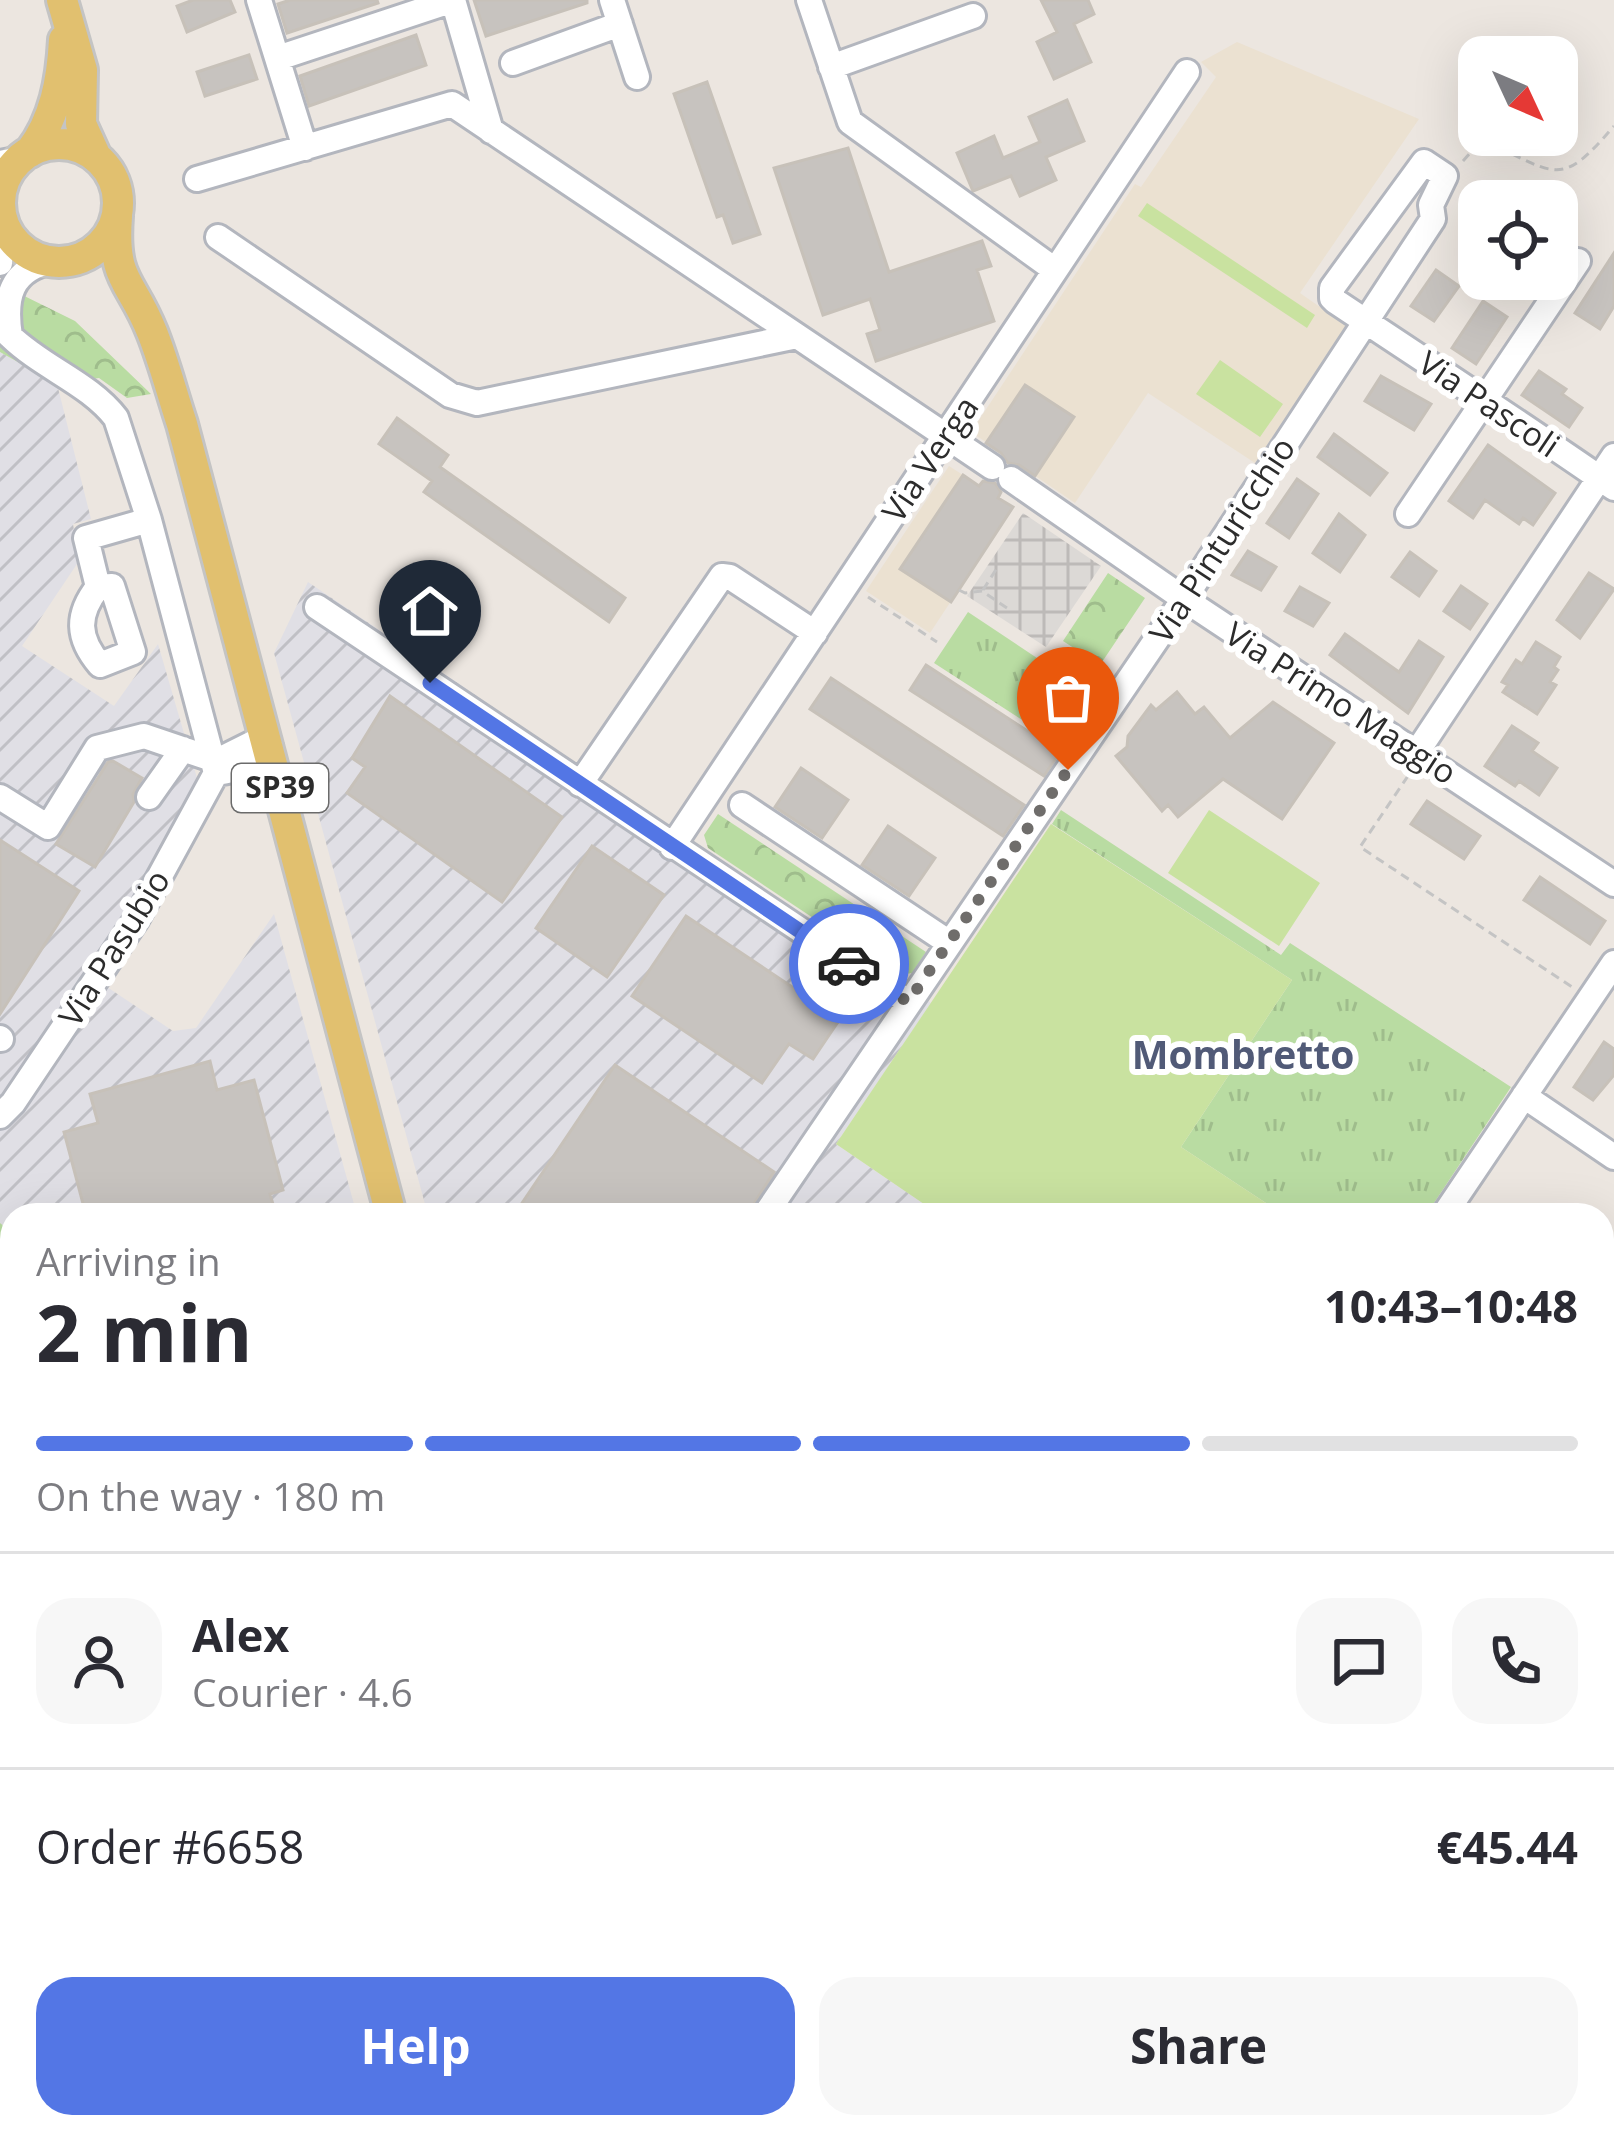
<!DOCTYPE html>
<meta charset="utf-8">
<style>
body{margin:0;font-family:"Open Sans",sans-serif;background:#f7f7f7;color:#2b2b33;height:100vh;display:flex;flex-direction:column;font-size:45px;white-space:nowrap}
*{box-sizing:border-box;margin:0}
p{font-size:39px;color:#7c7c81}
.icon{flex:none;width:66px;height:66px;fill:none;stroke:currentColor;stroke-width:2;stroke-linecap:round;stroke-linejoin:round}
.map{position:relative;flex:1;overflow:hidden}
.side{position:absolute;left:0px;top:1203px;width:1614px;height:936px;display:flex;flex-direction:column;background:#fff;border-radius:36px 36px 0 0;box-shadow:0 12px 48px #0002}
.side>*{flex:none}
.needle{width:78px;rotate:134deg}
.controls{position:absolute;left:1458px;top:36px;display:grid;gap:24px}
.controls a{display:grid;place-items:center;width:120px;height:120px;border-radius:24px;background:#fff;box-shadow:0 12px 48px #0002;font-size:60px}
.pin{position:absolute;display:grid;place-items:center;width:102px;height:102px;color:#fff;margin:-123px -51px;border-radius:50% 50% 50% 0;rotate:-45deg;box-shadow:0 0 12px #0007}
.pin .icon{rotate:45deg}
.courier{position:absolute;display:grid;place-items:center;width:120px;height:120px;margin:-60px;border:9px solid #5376e5;border-radius:50%;background:#fff;color:#222;box-shadow:0 3px 15px #0007}
.summary em{font-style:normal;font-weight:700}
.summary div{display:flex;flex-direction:column-reverse}
.summary{display:flex;align-items:center;justify-content:space-between;height:204px;padding:0 36px}
h1{font-size:78px;font-weight:700;line-height:90px}
.bar{display:grid;grid-template-columns:repeat(4,1fr);gap:18px 12px;align-content:center;height:144px;padding:0 36px}
.bar i{height:15px;border-radius:9px;background:#e1e1e2}
.bar .current{background:#5376e5}
.bar p{grid-column:span 4}
.line{display:flex;align-items:center;gap:30px;padding:0 36px;border-top:3px solid #e1e1e2}
.line div{flex:1}
.round{display:grid;place-items:center;flex:none;width:126px;height:126px;border-radius:36px;background:#f7f7f7}
.button{display:flex;gap:24px;margin-top:auto;padding:24px 36px}
.button a{flex:1;height:138px;border-radius:36px;background:#5376e5;color:#fff;font-size:48px;font-weight:700;line-height:138px;text-align:center}
.button a+a{background:#f7f7f7;color:#2b2b33}
.map>svg:first-child{display:block}
.industrial{fill:url(#industrial-furrows)}
.education{fill:#ebe1d1}
.grass{fill:url(#grass-tufts)}
.forest{fill:url(#forest-crowns)}
.pitch{fill:#c9e2a0}
.plaza{fill:url(#plaza-grid)}
.building{fill:#c7c3bf;stroke:#c7c1b9;stroke-width:3}
.lines{fill:none;stroke-linecap:round;stroke-linejoin:round}
.minor-casing{stroke:#b3b6be;stroke-width:30}
.major-casing{stroke:#c4c4c4;stroke-width:36}
.path{stroke:#c4c4c4;stroke-width:3;stroke-dasharray:9 6;stroke-linecap:butt}
.minor{stroke:#fff;stroke-width:24}
.major{stroke:#e1c06f;stroke-width:30}
.done{stroke:#6f6d6b;stroke-width:12;stroke-dasharray:0 21.6}
.route{stroke:#5376e5;stroke-width:15}
.labels{text-anchor:middle;stroke-width:12;stroke-linejoin:round;paint-order:stroke}
.shield{fill:#fff;stroke:#6b6b6b;stroke-width:3}
.shield-label{font-size:30px;font-weight:bold;fill:#2c2c2c}
.street-label{font-size:33px;fill:#2c2c2c;stroke:#fff}
.quarter-label{font-size:39px;font-weight:bold;fill:#515a77;stroke:#fff}
</style>
<div class="map">
<svg width="1614" height="2139" viewBox="0 0 1614 2139">
<defs>
<pattern id="industrial-furrows" width="10" height="10" patternUnits="userSpaceOnUse" patternTransform="scale(3)"><rect width="10" height="10" fill="#e0dfe5"/><path d="M-1 1l2-2M0 10L10 0M9 11l2-2" fill="none" stroke="#c0c0c5"/></pattern>
<pattern id="grass-tufts" width="24" height="20" patternUnits="userSpaceOnUse" patternTransform="scale(3)"><rect width="24" height="20" fill="#b9dca2"/><path d="M3 7l-1-3M5 7V3M7 7l1-3M15 17l-1-3M17 17v-4M19 17l1-3" fill="none" stroke="#9fbd8c"/></pattern>
<pattern id="forest-crowns" width="20" height="18" patternUnits="userSpaceOnUse" patternTransform="scale(3)"><rect width="20" height="18" fill="#b9dca2"/><path d="M2 6a3 3 0 1 1 6 0M12 15a3 3 0 1 1 6 0" fill="none" stroke="#9fbd8c"/></pattern>
<pattern id="plaza-grid" width="8" height="8" patternUnits="userSpaceOnUse" patternTransform="scale(3)"><rect width="8" height="8" fill="#dcd9d6"/><path d="M0 4h8M4 0v8" fill="none" stroke="#bdbab8"/></pattern>
</defs>
<rect width="100%" height="100%" fill="#ece6e0"/>
<path class="industrial" d="M0,352L57,384L91,519L73,524L79,561L22,646L114,706L158,644L206,809L104,985L173,1031L196,1028L274,914L357,1215H12V1233L0,1223Z
M308,582L931,1003L836,1144L940,1215H428L274,653Z
M1614,1517V1647L1602,1648V1535Z"/>
<path class="education" d="M1237,42L1419,119L1300,293L1347,326L1255,463L1148,393L1075,503L971,432L1135,184L1141,187L1216,77L1201,62Z
M949,466L1013,507L930,633L866,591Z"/>
<path class="grass" d="M968,612L1097,698L1064,747L934,663Z
M1061,810L1281,955L1290,943L1511,1087L1426,1215H1284L1181,1147L1292,980L1052,824Z
M1614,1668V1935L1602,1925V1687Z"/>
<path class="forest" d="M0,284L75,321L151,394L127,398L99,378L57,384L0,352Z
M1108,573L1145,598L1100,665L1063,641Z
M718,814L926,952L912,973L899,975L708,848L704,835Z
M0,1223L12,1233V1410L0,1401Z"/>
<path class="pitch" d="M1147,203L1315,315L1307,328L1138,216Z
M1220,360L1283,404L1260,437L1196,394Z
M1209,810L1320,883L1279,946L1168,873Z
M1051,824L1292,980L1181,1147L1284,1215H940L836,1144Z"/>
<path class="plaza" d="M1023,513L1101,566L1046,647L967,596Z"/>
<path class="building" d="M193,0H230L235,12L187,32L177,6Z
M290,0H377L378,3L287,33L278,4Z
M474,0H587V3L486,36Z
M1041,0H1088L1094,14L1074,24L1091,62L1054,79L1037,42L1057,32Z
M416,35L426,65L309,106L300,76Z
M249,55L257,79L205,96L197,72Z
M707,82L760,234L733,243L723,215L717,217L674,94Z
M1067,100L1084,141L1046,157L1056,180L1020,196L1011,176L973,191L957,153L994,136L1003,158L1040,142L1029,117Z
M848,148L889,272L982,241L991,266L977,270L994,321L876,361L867,334L880,330L870,299L823,315L774,168Z
M1614,253V306L1600,329L1575,313Z
M1436,270L1459,286L1434,321L1411,306Z
M1483,301L1507,317L1476,364L1452,348Z
M1539,371L1566,389L1562,394L1582,408L1569,427L1522,395Z
M1381,376L1431,404L1414,430L1365,401Z
M1025,385L1074,417L1035,476L1019,465L1008,463L1001,453L986,443Z
M397,418L448,455L440,467L625,598L609,622L424,492L432,481L379,444Z
M1334,434L1387,473L1370,495L1318,457Z
M1488,445L1555,493L1533,525L1523,518L1519,524L1485,500L1473,518L1449,501Z
M963,475L979,486L983,481L995,483L1001,492L998,498L1013,507L951,602L900,569Z
M1297,479L1318,494L1289,538L1267,523Z
M1339,514L1365,535L1340,572L1313,553Z
M1248,551L1276,567L1261,590L1232,575Z
M1410,552L1436,571L1419,596L1392,577Z
M1589,573L1614,589L1580,638L1557,620Z
M1461,586L1487,604L1470,629L1444,611Z
M1300,587L1329,603L1313,626L1285,611Z
M1345,634L1399,672L1419,641L1443,657L1408,713L1330,655Z
M1536,642L1560,657L1554,667L1558,670L1550,682L1556,685L1537,714L1503,692L1508,685L1502,682L1516,660L1522,664Z
M926,665L1060,752L1044,776L910,690Z
M831,678L1024,805L1003,836L810,709Z
M1177,692L1195,714L1204,707L1230,738L1273,702L1334,743L1282,819L1223,779L1178,817L1168,805L1162,811L1116,756L1127,747L1128,736L1151,705L1156,710Z
M390,696L562,817L502,902L347,793L365,767L352,758Z
M1512,726L1538,743L1532,751L1557,768L1539,795L1519,781L1515,786L1485,766Z
M113,761L142,778L133,794L134,802L95,867L56,844L108,762Z
M801,768L848,800L822,838L775,807Z
M1427,801L1480,836L1464,859L1411,824Z
M888,826L935,858L909,896L862,865Z
M0,840L79,891L0,1014Z
M592,846L664,895L607,977L536,928Z
M1540,877L1605,921L1590,944L1524,900Z
M686,916L840,1019L813,1059L789,1044L762,1083L632,996Z
M1604,1042L1614,1049V1075L1593,1100L1574,1087Z
M210,1061L217,1090L254,1080L283,1190L270,1194L276,1215H86L64,1132L98,1123L90,1094Z
M615,1065L774,1172L747,1215H514Z"/>
<g class="lines">
<g class="minor-casing">
<path id="minor" d="M259,0L305,148
M453,0L491,131
M612,0L637,77
M809,0L850,122L1055,270
M278,58L453,0
M513,63L620,24
M831,67L973,16
M0,163L21,159
M197,179L452,104L992,467
M218,237L450,395L477,403L797,336
M0,263L3,218
M0,323L10,336C4,298 10,269 53,261
M10,336C43,368 89,383 116,418L149,520L216,773
M1011,479L1184,599L1614,884
M1408,514L1578,261
M98,587C76,615 77,638 100,665L133,652L112,586L98,587L86,538L149,520
M317,607L908,1002
M1417,752L1614,456
M580,784L722,576L730,577L815,633
M0,797L48,827L97,748L144,736L212,759
M149,797L183,749
M742,805L948,942
M672,847L1187,72
M0,1038L1,1039
M1524,1096L1614,1157
M0,1116L13,1103L136,920L216,773L227,756L257,741L270,747C255,765 239,770 216,773
M765,1215L1184,599L1433,219L1431,205L1445,176L1424,162L1332,288V298L1335,301C1428,363 1522,424 1614,488
M1444,1215L1614,963
M1602,1465L1614,1473
M1602,1517L1614,1499"/>
</g>
<g class="major-casing">
<path id="major" d="M62,0L82,70L81,124L96,157
M0 203a59 59 0 1 1 118 0a59 59 0 1 1-118 0Z
M30,152C55,120 62,79 64,40
M117,216C112,282 131,279 152,332C164,362 172,394 182,424L391,1215
M625,2127L628,2139"/>
</g>
<path class="path" d="M1463,161L1479,143H1489C1558,175 1561,188 1614,126
M959,590L965,593L982,591L1007,608
M983,590L997,568
M868,597L937,642
M1408,776L1360,847L1572,987"/>
<use href="#minor" class="minor"/>
<use href="#major" class="major"/>
</g>
<g class="lines">
<path class="done" d="M849,964L908,1002L1068,770"/>
<path class="route" d="M430,683L849,964"/>
</g>
<g class="labels">
<rect class="shield" x="232" y="764" width="96" height="48" rx="9"/>
<g class="shield-label">
<text x="280" y="798">SP39</text>
</g>
<g class="street-label">
<text transform="translate(1489 404) rotate(34)" y="12">Via Pascoli</text>
<text transform="translate(930 459) rotate(-56)" y="12">Via Verga</text>
<text transform="translate(1222 540) rotate(-57)" y="12">Via Pinturicchio</text>
<text transform="translate(1341 703) rotate(33)" y="12">Via Primo Maggio</text>
<text transform="translate(114 948) rotate(-58)" y="12">Via Pasubio</text>
</g>
<g class="quarter-label">
<text x="1243" y="1069">Mombretto</text>
</g>
</g>
</svg>
<div class="controls">
<a><svg class="needle" viewBox="-14 -14 28 28"><path d="M0-13l5 13h-10z" fill="#e53935"/><path d="M0 13l5-13h-10z" fill="#7c7c81"/></svg></a>
<a><svg class="icon" aria-label="locate" viewBox="0 0 24 24"><circle cx="12" cy="12" r="6"/><path d="M12 2v4M12 18v4M2 12h4M18 12h4"/></svg></a>
</div>
<div class="pin" style="left:1068px;top:770px;background:#ea580c"><svg class="icon" aria-label="bag" viewBox="0 0 24 24"><path d="M5 8h14l-1 12H6zM9 8a3 3 0 0 1 6 0"/></svg></div>
<div class="pin" style="left:430px;top:683px;background:#1f2937"><svg class="icon" aria-label="home" viewBox="0 0 24 24"><path d="M3 11l9-7 9 7M6 9v11h12V9"/></svg></div>
<div class="courier" style="left:849px;top:964px"><svg class="icon" aria-label="car" viewBox="0 0 24 24"><path d="M5 17H2v-5l4-1 3-4h7l3 4 3 1v5h-3M9 17h6M6 11h13"/><circle cx="7" cy="17" r="2"/><circle cx="17" cy="17" r="2"/></svg></div>
<section class="side">
<div class="summary"><div><h1>2 min</h1><p>Arriving in</p></div><em>10:43–10:48</em></div>
<div class="bar"><i class="current"></i><i class="current"></i><i class="current"></i><i></i><p>On the way · 180 m</p></div>
<div class="line" style="height:216px"><a class="round"><svg class="icon" aria-label="person" viewBox="0 0 24 24"><circle cx="12" cy="8" r="4"/><path d="M4 21q1-7 8-7t8 7"/></svg></a><div><b>Alex</b><p>Courier · 4.6</p></div><a class="round"><svg class="icon" aria-label="chat" viewBox="0 0 24 24"><path d="M4 5h16v11H9l-5 4z"/></svg></a><a class="round"><svg class="icon" aria-label="phone" viewBox="0 0 24 24"><path d="M5 4h4l2 5-3 2q2 4 5 5l2-3 5 2v4C11 20 4 13 5 4z"/></svg></a></div>
<div class="line" style="height:156px"><div>Order #6658</div><b>€45.44</b></div>
<div class="button"><a>Help</a><a>Share</a></div>
</section>
</div>
